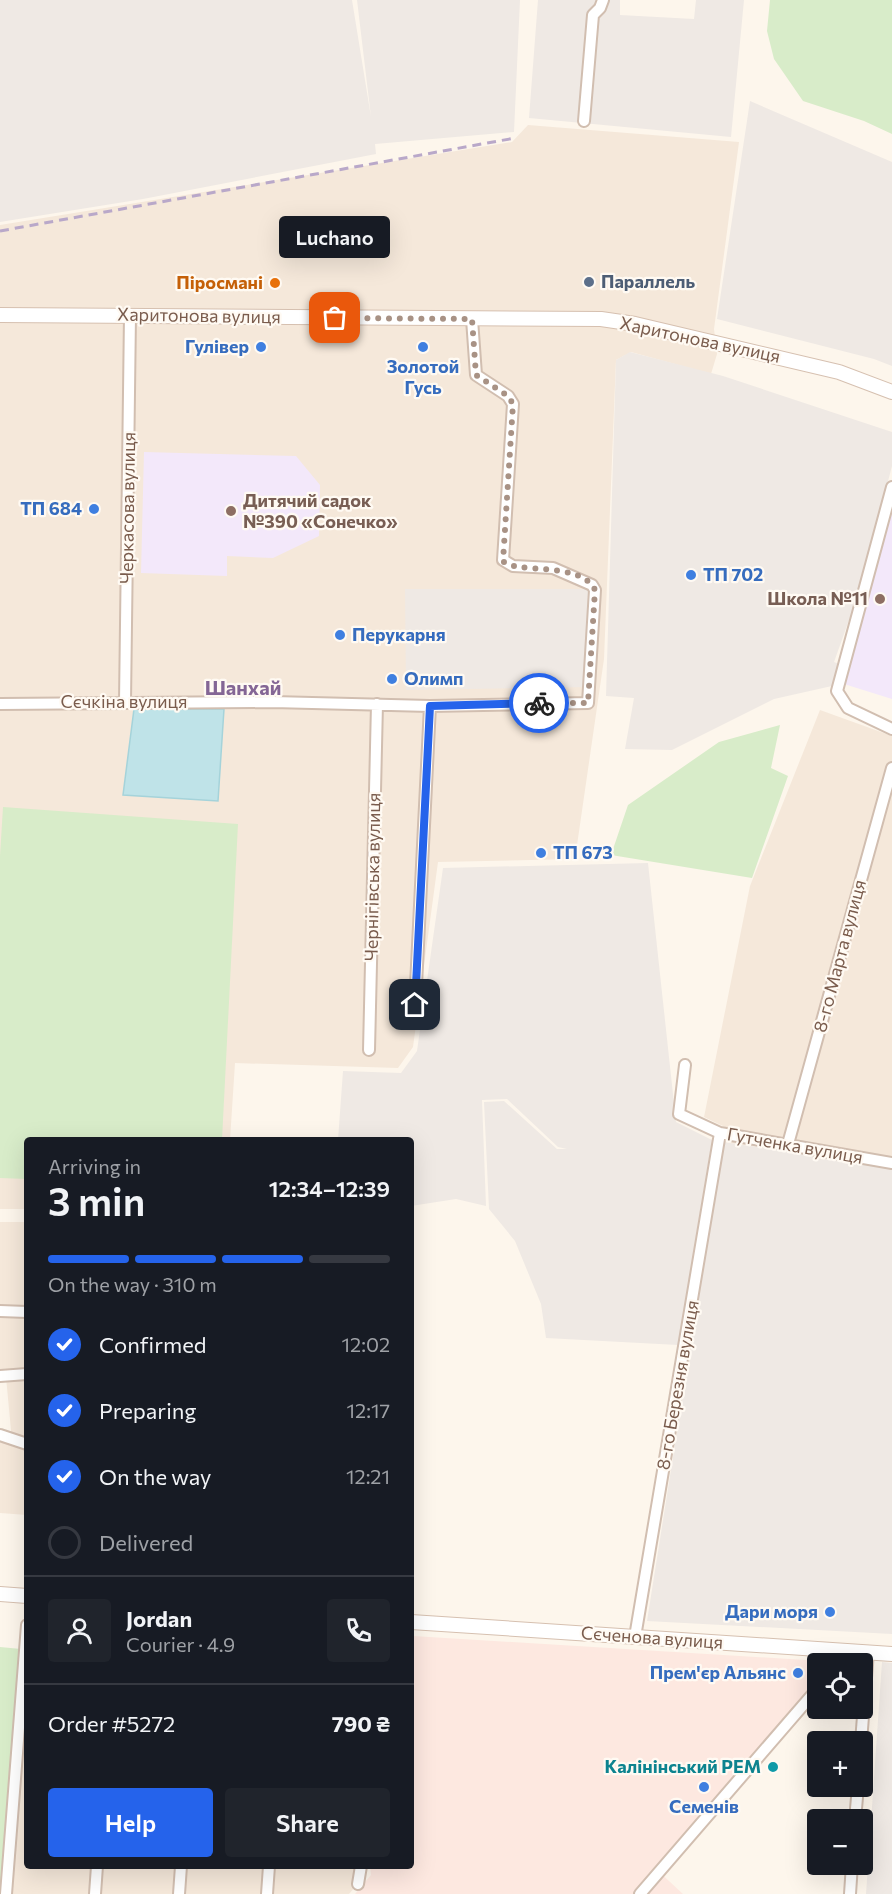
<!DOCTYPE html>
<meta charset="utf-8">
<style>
body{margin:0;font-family:Commissioner,sans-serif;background:#20242c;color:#f1f3f6;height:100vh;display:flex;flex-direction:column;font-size:22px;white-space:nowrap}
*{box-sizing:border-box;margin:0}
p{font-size:20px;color:#9ea1a6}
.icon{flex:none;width:33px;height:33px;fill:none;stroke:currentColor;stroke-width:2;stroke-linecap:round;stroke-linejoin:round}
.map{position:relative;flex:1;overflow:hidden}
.side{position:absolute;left:24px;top:1137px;width:390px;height:732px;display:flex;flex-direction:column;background:#171b24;border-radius:6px;box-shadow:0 6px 24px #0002}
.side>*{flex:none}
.tools{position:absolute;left:807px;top:1653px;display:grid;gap:12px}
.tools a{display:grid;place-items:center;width:66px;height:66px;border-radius:6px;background:#171b24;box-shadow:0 6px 24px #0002;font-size:30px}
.pin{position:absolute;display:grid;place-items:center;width:51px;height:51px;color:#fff;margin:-26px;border-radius:12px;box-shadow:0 3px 9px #0006}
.courier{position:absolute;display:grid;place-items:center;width:60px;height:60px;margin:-30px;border:4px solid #2563eb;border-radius:50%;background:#fff;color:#222;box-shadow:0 2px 8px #0007}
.bubble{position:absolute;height:42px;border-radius:6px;background:#171b24;box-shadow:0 6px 24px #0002;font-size:20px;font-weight:600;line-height:42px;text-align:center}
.summary em{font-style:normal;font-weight:600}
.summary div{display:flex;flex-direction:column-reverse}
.summary{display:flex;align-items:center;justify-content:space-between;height:102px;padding:0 24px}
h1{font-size:39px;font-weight:600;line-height:45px}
.bar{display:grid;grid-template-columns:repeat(4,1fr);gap:9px 6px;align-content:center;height:72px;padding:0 24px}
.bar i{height:8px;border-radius:4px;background:#363941}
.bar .on{background:#2563eb}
.bar p{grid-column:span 4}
.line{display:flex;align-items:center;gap:15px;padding:0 24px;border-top:2px solid #363941}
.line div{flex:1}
.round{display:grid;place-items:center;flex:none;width:63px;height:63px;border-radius:6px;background:#20242c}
ol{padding:0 24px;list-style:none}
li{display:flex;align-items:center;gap:18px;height:66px}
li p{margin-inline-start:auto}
li .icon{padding:6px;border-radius:50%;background:#2563eb;color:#fff;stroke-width:4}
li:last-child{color:#9ea1a6}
li i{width:33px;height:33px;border:3px solid #363941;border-radius:50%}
.primary-button{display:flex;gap:12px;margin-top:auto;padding:12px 24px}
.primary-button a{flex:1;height:69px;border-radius:6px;background:#2563eb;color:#fff;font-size:24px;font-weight:600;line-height:69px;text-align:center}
.primary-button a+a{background:#20242c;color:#f1f3f6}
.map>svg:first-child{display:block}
.residential{fill:#f5e8da}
.commercial{fill:#fde8e0}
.industrial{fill:#efe9e4}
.education{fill:#f3e8fa}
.green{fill:#d8ecc9}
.water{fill:#bfe3e8;stroke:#a5d3da;stroke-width:1.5}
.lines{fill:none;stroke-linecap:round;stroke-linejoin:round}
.street-casing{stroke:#d1beb0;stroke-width:14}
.secondary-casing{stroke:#d6c0b0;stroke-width:16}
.street{stroke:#fff;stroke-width:10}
.secondary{stroke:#fff;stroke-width:14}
.rail{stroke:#b9a8c9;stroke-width:3;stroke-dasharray:9 6;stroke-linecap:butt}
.done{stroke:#a89285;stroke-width:6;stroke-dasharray:0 10.8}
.route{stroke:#2563eb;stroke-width:8}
.service-dot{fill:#5c6f8a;stroke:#fffaf3;stroke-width:2}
.food-dot{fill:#e8710a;stroke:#fffaf3;stroke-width:2}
.shop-dot{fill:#3f7fe0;stroke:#fffaf3;stroke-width:2}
.education-dot{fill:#8d6e63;stroke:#fffaf3;stroke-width:2}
.culture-dot{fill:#0f9aa8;stroke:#fffaf3;stroke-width:2}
.labels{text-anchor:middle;stroke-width:4.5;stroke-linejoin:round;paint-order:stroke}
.service-label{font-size:18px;font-weight:bold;fill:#4e5e75;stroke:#fffaf3;text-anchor:start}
.food-label{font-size:18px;font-weight:bold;fill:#c56008;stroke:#fffaf3;text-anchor:end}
.street-label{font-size:18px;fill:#7a5c4d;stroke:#fffaf3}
.shop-label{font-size:18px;font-weight:bold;fill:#366cbe;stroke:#fffaf3;text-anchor:end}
.education-label{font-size:18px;font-weight:bold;fill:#785e54;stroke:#fffaf3;text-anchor:start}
.culture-label{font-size:18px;font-weight:bold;fill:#0d838f;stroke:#fffaf3;text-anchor:end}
.neighbourhood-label{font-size:20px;font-weight:bold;fill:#846695;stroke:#fffaf3}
</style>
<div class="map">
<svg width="892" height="1894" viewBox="0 0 892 1894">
<rect width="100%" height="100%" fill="#fdf6ec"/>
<path class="residential" d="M528,125L739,142L714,329L717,354L711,374L631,352L616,360L604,659L575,859L438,862L413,1047L398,1068L235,1063L230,1140H27V1209H0V225L512,142Z
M820,710L892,736V1167L723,1142L725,1127L704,1117L750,886Z
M0,1222H27V1515L0,1513V1441H12L6,1377H0Z
M27,1671V1866H357L355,1887L349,1894H12Z"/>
<path class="commercial" d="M413,1636L822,1661L821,1663L818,1664L817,1680L655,1868L683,1894H355L371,1875L370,1866H411Z"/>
<path class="industrial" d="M0,0H352L371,117L357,0H520L514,132L375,144L376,154L143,199L0,222Z
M538,0H620V15L694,19L696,0H744L731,137L529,118Z
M750,101L892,162V366L874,359L717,319Z
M630,352L723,376L892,432V466L859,592L834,662L839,664L832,686L774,699L672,750L625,749L634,698L606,696L616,360Z
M405,589H595L593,687L406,690Z
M648,863L676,1122L712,1140L678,1345L546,1338L541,1304L515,1241L489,1209L484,1102L504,1101L557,1149H567L558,1147L507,1099L482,1100L486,1206L456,1199L411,1206V1140H338L343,1071L401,1073L417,1051L443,868Z
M723,1142L892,1167V1634L647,1621Z
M882,1662L892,1663V1894H866Z"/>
<path class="education" d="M144,452L296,456L320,485L319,536L273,558L227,556V576L141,573Z
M892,513V699L844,684Z"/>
<path class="green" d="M770,0H892V134L864,121L803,101L774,59L767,31Z
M780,725L771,768L788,776L752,878L611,855L628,805L719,742Z
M3,807L238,824L222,1140H27V1179L0,1178V856Z
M0,1647L21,1649L3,1894H0Z"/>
<path class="water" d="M134,709H224L218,801L123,795Z"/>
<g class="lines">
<g class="street-casing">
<path id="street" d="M584,121L593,15L600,8L603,0
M892,487L837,691L848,708L892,729
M125,702L130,315
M0,704L273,702L430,706L588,703L595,590L592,585L553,568L513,566L503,560L513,404L508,396L476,375L472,319
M415,1005L430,706
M369,1050L377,704
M685,1065L679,1114L720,1133L892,1163
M788,1144L892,768
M0,1311L27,1312
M0,1376L27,1374
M0,1435L27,1444
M635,1637L720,1133
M838,1664L843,1651
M861,1742L868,1652
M855,1820L858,1786
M358,1884L361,1866
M6,1894L27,1625
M95,1894L97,1866
M179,1894L181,1866
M267,1894L269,1866
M640,1894L818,1688
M850,1894L852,1864"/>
</g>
<g class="secondary-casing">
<path id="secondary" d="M0,315L601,319L635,324L839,372L892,392
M0,1594L27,1596
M411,1622L892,1654"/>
</g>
<use href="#street" class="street"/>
<use href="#secondary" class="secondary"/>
<path class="rail" d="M0,231L515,138"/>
</g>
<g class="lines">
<path class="done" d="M335,318L472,319L476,375L508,396L513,404L503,561C514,574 582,561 595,590L588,703H539"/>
<path class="route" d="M415,1005L430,706L539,703"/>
</g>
<circle class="service-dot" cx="589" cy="282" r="6"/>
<circle class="food-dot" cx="275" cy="283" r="6"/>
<g class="shop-dot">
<circle cx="261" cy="347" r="6"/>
<circle cx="423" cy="347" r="6"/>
<circle cx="94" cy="509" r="6"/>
<circle cx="691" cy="575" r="6"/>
<circle cx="340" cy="635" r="6"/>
<circle cx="392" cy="679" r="6"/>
<circle cx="541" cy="853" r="6"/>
<circle cx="830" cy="1612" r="6"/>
<circle cx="798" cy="1673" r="6"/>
<circle cx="704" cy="1787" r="6"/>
</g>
<g class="education-dot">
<circle cx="231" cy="511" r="6"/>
<circle cx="880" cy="599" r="6"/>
</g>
<circle class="culture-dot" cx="773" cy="1767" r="6"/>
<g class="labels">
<g class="service-label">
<text x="601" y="288">Параллель</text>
</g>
<g class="food-label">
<text x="263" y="289">Піросмані</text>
</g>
<g class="street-label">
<text transform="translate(199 316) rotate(1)" y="6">Харитонова вулиця</text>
<text transform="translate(700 340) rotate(12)" y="6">Харитонова вулиця</text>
<text transform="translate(128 508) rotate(-89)" y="6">Черкасова вулиця</text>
<text x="124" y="708">Сєчкіна вулиця</text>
<text transform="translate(373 877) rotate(-89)" y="6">Чернігівська вулиця</text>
<text transform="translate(840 956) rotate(-75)" y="6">8-го Марта вулиця</text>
<text transform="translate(795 1146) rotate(10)" y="6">Гутченка вулиця</text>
<text transform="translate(678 1385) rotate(-80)" y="6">8-го Березня вулиця</text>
<text transform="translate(652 1638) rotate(4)" y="6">Сєченова вулиця</text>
</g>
<g class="shop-label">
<text x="249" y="353">Гулівер</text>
<text x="423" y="373" text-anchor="middle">Золотой<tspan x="423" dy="21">Гусь</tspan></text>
<text x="82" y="515">ТП 684</text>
<text x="703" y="581" text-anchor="start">ТП 702</text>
<text x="352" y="641" text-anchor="start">Перукарня</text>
<text x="404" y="685" text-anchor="start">Олимп</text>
<text x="553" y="859" text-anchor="start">ТП 673</text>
<text x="818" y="1618">Дари моря</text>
<text x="786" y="1679">Прем'єр Альянс</text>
<text x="704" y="1813" text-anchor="middle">Семенів</text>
</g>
<g class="education-label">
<text x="243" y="507">Дитячий садок<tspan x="243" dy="21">№390 «Сонечко»</tspan></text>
<text x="868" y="605" text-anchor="end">Школа №11</text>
</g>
<g class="culture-label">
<text x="761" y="1773">Калінінський РЕМ</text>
</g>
<g class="neighbourhood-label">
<text x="243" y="695">Шанхай</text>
</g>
</g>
</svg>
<div class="tools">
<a><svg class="icon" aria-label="locate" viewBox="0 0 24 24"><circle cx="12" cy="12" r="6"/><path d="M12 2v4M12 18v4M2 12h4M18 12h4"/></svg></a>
<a>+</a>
<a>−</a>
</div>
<div class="pin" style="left:335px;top:318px;background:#ea580c"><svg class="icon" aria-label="bag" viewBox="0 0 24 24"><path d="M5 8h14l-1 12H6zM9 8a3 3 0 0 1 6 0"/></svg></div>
<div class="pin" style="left:415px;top:1005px;background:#1f2937"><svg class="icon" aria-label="home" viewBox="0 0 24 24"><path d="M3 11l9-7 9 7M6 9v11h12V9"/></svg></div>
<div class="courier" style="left:539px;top:703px"><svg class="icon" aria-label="bike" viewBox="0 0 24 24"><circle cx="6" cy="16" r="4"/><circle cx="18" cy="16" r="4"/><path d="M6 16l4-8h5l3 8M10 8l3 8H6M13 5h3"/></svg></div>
<div class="bubble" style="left:279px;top:216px;width:111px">Luchano</div>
<section class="side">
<div class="summary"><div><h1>3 min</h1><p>Arriving in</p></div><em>12:34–12:39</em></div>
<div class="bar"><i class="on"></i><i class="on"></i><i class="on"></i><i></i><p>On the way · 310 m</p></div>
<ol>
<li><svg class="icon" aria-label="check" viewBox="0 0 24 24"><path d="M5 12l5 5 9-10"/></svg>Confirmed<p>12:02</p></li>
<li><svg class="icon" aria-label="check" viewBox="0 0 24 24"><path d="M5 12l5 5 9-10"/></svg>Preparing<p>12:17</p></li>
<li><svg class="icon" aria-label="check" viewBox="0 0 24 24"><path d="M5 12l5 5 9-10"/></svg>On the way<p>12:21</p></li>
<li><i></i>Delivered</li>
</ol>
<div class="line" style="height:108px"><a class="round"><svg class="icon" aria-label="person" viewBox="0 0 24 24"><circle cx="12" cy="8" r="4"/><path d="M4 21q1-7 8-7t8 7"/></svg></a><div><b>Jordan</b><p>Courier · 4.9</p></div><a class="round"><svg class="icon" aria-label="phone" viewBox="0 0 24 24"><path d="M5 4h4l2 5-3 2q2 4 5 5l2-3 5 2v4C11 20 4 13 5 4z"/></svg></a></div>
<div class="line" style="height:78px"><div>Order #5272</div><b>790 ₴</b></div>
<div class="primary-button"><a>Help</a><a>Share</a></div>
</section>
</div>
